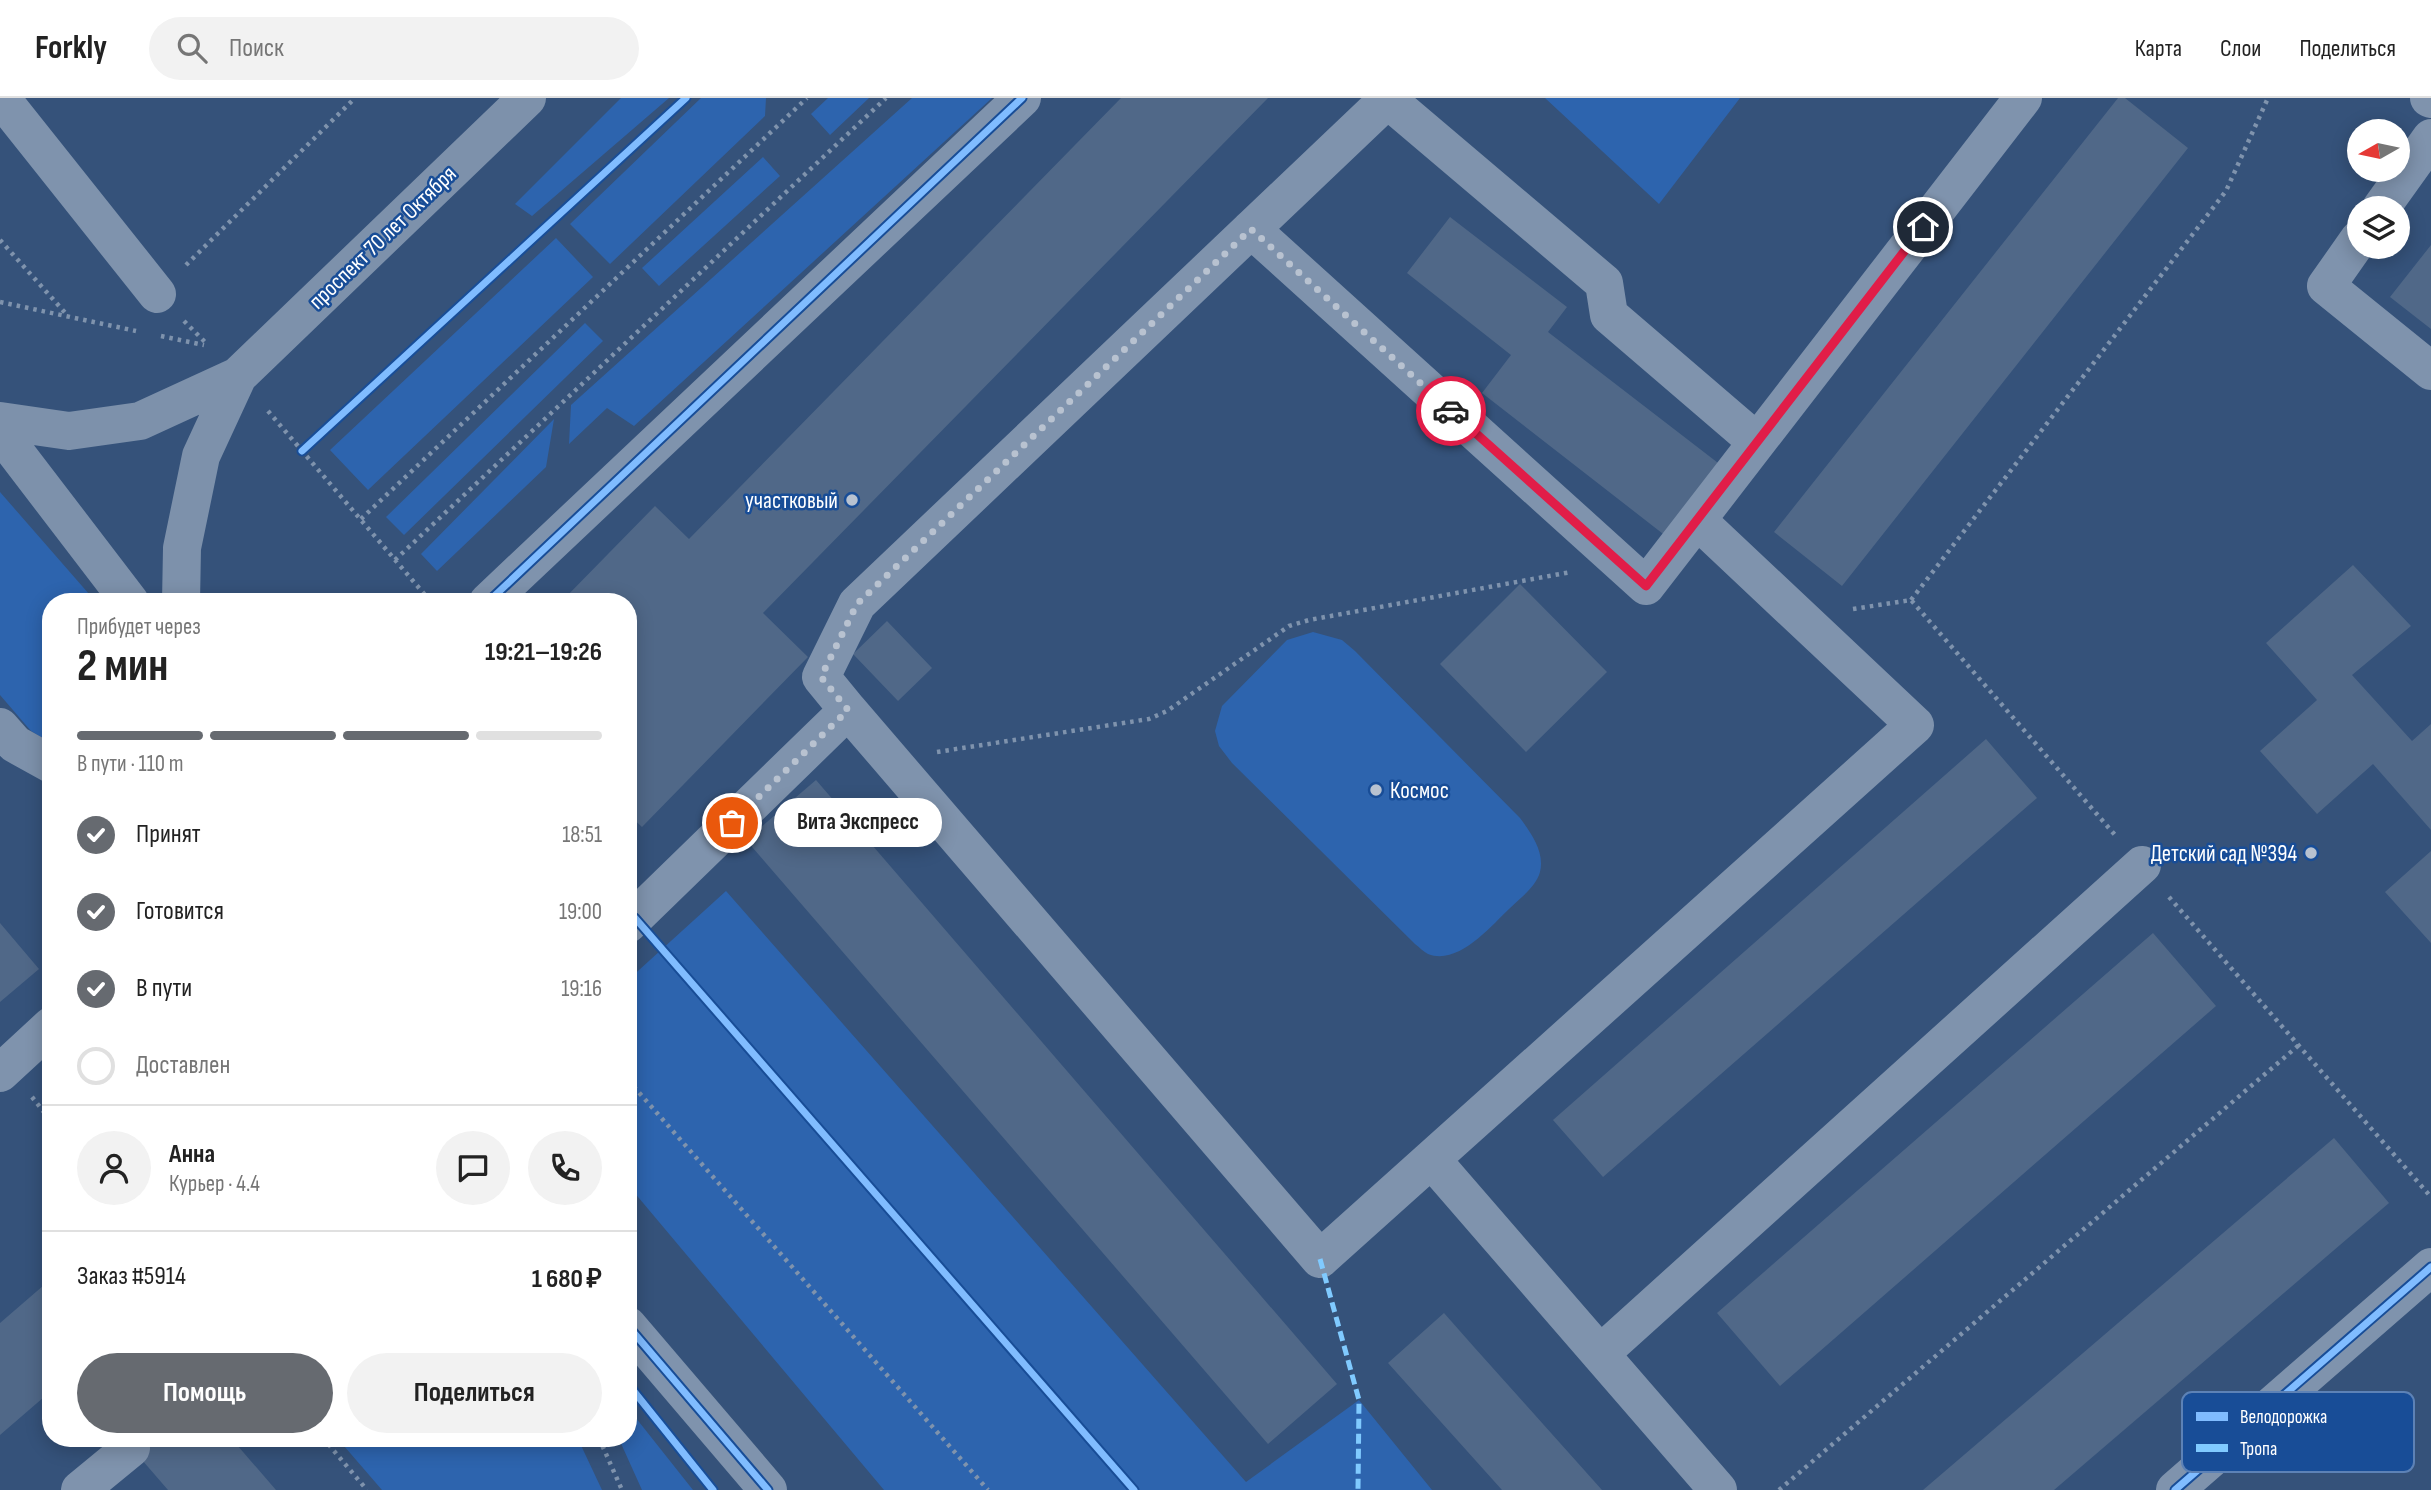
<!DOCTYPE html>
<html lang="ru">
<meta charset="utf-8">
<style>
body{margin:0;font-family:"Sofia Sans Condensed",sans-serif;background:#f2f2f2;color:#222;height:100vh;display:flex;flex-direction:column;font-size:26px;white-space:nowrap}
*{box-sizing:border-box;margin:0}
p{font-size:23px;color:#767676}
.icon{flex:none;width:38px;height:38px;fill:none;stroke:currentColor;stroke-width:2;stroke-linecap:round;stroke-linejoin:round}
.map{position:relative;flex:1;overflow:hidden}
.details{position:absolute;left:42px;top:495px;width:595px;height:854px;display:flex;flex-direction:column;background:#fff;border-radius:28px;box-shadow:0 4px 18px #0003}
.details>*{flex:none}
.needle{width:46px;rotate:261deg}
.buttons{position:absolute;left:2347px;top:21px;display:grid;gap:14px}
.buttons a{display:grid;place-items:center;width:63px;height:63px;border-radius:50%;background:#fff;box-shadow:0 4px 18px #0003;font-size:35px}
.pin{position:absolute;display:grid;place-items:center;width:60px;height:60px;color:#fff;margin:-30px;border:4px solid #fff;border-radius:50%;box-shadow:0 2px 7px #0007}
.courier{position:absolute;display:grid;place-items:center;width:70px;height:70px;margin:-35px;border:5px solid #e11d48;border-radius:50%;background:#fff;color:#222;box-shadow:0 2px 9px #0007}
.bubble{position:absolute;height:49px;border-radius:24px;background:#fff;box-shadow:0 4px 18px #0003;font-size:23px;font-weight:700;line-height:49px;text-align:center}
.headline em{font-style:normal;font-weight:700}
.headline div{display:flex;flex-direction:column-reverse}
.headline{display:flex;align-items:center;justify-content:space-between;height:119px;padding:0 35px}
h1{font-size:46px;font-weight:700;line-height:52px}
.bar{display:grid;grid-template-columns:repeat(4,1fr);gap:10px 7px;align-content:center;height:84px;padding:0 35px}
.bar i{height:9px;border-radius:5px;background:#e0e0e0}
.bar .current{background:#666a70}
.bar p{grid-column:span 4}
.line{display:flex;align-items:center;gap:18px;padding:0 35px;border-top:2px solid #e0e0e0}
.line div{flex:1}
.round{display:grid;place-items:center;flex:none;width:74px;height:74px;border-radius:37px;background:#f2f2f2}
ol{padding:0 35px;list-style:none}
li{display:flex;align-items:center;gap:21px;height:77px}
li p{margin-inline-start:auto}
li .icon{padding:7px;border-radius:50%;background:#666a70;color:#fff;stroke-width:4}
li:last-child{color:#767676}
li i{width:38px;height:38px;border:4px solid #e0e0e0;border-radius:50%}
.primary-button{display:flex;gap:14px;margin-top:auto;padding:14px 35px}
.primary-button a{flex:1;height:80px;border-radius:42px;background:#666a70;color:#fff;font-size:28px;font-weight:700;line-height:80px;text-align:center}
.primary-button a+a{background:#f2f2f2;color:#222}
header{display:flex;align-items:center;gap:42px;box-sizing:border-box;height:98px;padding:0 35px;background:#fff;border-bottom:2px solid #e0e0e0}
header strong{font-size:33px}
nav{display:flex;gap:38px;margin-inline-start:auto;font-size:24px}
.search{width:490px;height:63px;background:#f2f2f2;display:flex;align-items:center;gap:18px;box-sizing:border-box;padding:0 24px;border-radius:38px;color:#767676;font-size:26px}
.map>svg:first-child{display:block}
.green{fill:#2d64ae}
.building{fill:#506888}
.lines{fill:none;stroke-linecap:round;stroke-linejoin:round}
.path{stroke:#7f93ad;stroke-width:4.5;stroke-dasharray:3.5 5;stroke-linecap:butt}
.minor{stroke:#7f93ad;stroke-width:38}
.major{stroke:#7d91ab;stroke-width:38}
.quiet{stroke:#80caff;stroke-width:5;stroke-dasharray:10 5;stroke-linecap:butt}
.cycleway-casing{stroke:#184d97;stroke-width:11}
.cycleway{stroke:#80bcff;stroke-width:7}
.done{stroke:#b8c2d0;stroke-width:7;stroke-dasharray:0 12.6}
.route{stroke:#e11d48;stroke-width:9}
.poi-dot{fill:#b8c2d0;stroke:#184d97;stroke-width:2.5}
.labels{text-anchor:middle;stroke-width:5;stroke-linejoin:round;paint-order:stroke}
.street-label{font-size:23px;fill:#fff;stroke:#184d97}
.poi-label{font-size:23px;fill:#fff;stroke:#184d97;text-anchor:end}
.key{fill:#184d97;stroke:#5d82b6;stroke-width:2}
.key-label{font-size:19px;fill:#fff}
</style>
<header>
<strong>Forkly</strong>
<div class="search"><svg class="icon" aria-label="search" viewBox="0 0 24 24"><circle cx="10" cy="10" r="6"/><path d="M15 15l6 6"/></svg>Поиск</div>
<nav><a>Карта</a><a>Слои</a><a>Поделиться</a></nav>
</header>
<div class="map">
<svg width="2431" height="1392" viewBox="0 0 2431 1392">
<rect width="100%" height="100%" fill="#35527a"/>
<path class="green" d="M621,0H669L532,118L515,106Z
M701,0H766L765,18L610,166L570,126Z
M828,0H869L830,37L811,16Z
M912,0H992L634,328L607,310L569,346L571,307Z
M1545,0H1740L1659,106Z
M763,59L780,78L659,188L642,170Z
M556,140L593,179L368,392L330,352Z
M585,225L603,243L404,437L386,419Z
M554,321L546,369L437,473L421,456Z
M0,394L96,504H51V645L31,633L0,597Z
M1313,534L1342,542L1355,553L1520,720C1531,735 1545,754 1540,774C1536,789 1520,800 1509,811C1491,828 1458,868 1428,856C1424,854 1419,849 1415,846L1232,665L1219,648L1215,633L1222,608L1287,542Z
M726,793L1246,1384L1359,1302L1432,1392H884L628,1087V882Z
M628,1310L693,1392H642L619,1341L628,1340Z
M338,1341H578L602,1392H382Z"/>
<path class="building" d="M1121,0H1268L763,515L808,559L642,729L628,716V504H561L655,408L689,441Z
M2118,0H2125L2188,50L1842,488L1774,434Z
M1450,119L1567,209L1548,234L1722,368L1667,439L1482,295L1511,257L1407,175Z
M2431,147V231L2390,199Z
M2353,467L2411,528L2352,577L2412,643L2431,626V732L2373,666L2317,716L2260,653L2317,602L2266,545Z
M1520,486L1607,574L1526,654L1440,566Z
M887,523L932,570L898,603L853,556Z
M1986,641L2037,700L1603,1079L1553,1022Z
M816,682L1337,1286L1268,1346L746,742Z
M2431,753V845L2385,794Z
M0,825L39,871L0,904Z
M2153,835L2216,908L1780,1288L1717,1215Z
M2334,1040L2389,1105L2054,1392H1923Z
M51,1181V1293L0,1337V1225Z
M1444,1215L1474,1249L1602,1392H1502L1388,1265Z
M123,1340H231L276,1392H168Z"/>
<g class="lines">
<path class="path" d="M0,142L68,218
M186,167L355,0
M0,204L136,233
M184,223L208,247
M161,238L204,247
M268,313L431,504
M361,421L807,0
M395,462L886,0
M1911,502L2226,93L2268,0
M1853,511L1911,502L2115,737
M937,654L1149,621L1167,613L1289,528L1309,522L1571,474
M2169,799L2431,1099
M628,982L988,1392
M32,999L51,1023
M323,1340L367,1392
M599,1340L622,1392
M1779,1392L2299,947"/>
<path class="minor" d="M1,0L157,196
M2429,0L2431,1
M1387,1L1604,185L1609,217L1757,344
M2381,110L2431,40
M1251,131L1646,488L2023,0
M2359,141L2326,188L2431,273
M488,504L1022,0
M848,612L1320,1161L1915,627L1697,422
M628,826L848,612L821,579L857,506L1389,0
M0,975L51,928
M1432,1062L1718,1392
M628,1228L768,1392
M1600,1256L2142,767
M80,1392L131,1350
M2175,1392L2431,1169"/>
<path class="major" d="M0,323L69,333L140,323L238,278L527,0
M0,334L130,504
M181,504L182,450L201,358L238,278
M0,629L15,646L51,666"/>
<path class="quiet" d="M1320,1161L1359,1302L1358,1392"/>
<g class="cycleway-casing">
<path id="cycleway" d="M302,353L686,0
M488,504L1022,0
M635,820L1134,1392
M628,1228L768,1392
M628,1286L713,1392
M2175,1392L2431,1169"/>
</g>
<use href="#cycleway" class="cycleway"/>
</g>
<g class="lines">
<path class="done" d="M732,725L848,612L821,579L857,506L1251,131L1451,313"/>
<path class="route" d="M1451,313L1646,488L1923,129"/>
</g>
<g class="poi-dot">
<circle cx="852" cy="402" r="7"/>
<circle cx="1376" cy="692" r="7"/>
<circle cx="2311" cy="755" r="7"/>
</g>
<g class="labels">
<g class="street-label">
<text transform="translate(382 139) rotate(-44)" y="8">проспект 70 лет Октября</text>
</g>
<g class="poi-label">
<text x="838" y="410">участковый</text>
<text x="1390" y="700" text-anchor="start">Космос</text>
<text x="2297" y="763">Детский сад №394</text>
</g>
</g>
<rect x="2182" y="1294" width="232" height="80" rx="10" class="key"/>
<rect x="2196" y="1314" width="32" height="9" fill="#80bcff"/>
<rect x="2196" y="1346" width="32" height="8" fill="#80caff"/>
<g class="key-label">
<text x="2240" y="1325">Велодорожка</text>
<text x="2240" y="1357">Тропа</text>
</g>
</svg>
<div class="buttons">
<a><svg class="needle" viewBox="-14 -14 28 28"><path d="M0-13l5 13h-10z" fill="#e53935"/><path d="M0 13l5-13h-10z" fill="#767676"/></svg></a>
<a><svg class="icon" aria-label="layers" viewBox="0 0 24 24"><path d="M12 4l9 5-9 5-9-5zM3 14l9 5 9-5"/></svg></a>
</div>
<div class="pin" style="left:732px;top:725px;background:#ea580c"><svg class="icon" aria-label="bag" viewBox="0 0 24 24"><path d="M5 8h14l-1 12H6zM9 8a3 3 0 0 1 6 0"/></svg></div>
<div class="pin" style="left:1923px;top:129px;background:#1f2937"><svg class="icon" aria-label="home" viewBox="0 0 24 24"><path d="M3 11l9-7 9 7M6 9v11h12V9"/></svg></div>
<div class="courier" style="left:1451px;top:313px"><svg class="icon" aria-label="car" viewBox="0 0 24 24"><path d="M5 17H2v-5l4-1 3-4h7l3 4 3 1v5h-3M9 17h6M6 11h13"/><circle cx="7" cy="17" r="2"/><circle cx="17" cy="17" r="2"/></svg></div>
<div class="bubble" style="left:774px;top:700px;width:168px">Вита Экспресс</div>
<section class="details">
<div class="headline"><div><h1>2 мин</h1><p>Прибудет через</p></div><em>19:21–19:26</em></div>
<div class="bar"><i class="current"></i><i class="current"></i><i class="current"></i><i></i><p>В пути · 110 m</p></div>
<ol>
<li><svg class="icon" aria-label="check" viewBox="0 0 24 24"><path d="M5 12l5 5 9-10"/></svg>Принят<p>18:51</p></li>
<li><svg class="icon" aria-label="check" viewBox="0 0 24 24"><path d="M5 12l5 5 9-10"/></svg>Готовится<p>19:00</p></li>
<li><svg class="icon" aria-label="check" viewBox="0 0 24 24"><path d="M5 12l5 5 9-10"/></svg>В пути<p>19:16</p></li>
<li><i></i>Доставлен</li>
</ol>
<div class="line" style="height:126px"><a class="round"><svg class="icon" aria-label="person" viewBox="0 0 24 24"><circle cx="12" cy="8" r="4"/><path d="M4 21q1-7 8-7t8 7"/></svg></a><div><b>Анна</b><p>Курьер · 4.4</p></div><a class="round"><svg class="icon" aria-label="chat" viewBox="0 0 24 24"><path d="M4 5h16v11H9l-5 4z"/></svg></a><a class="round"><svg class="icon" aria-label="phone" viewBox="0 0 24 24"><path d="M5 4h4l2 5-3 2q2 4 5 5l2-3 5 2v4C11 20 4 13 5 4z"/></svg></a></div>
<div class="line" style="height:91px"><div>Заказ #5914</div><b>1 680 ₽</b></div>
<div class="primary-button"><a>Помощь</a><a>Поделиться</a></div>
</section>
</div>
